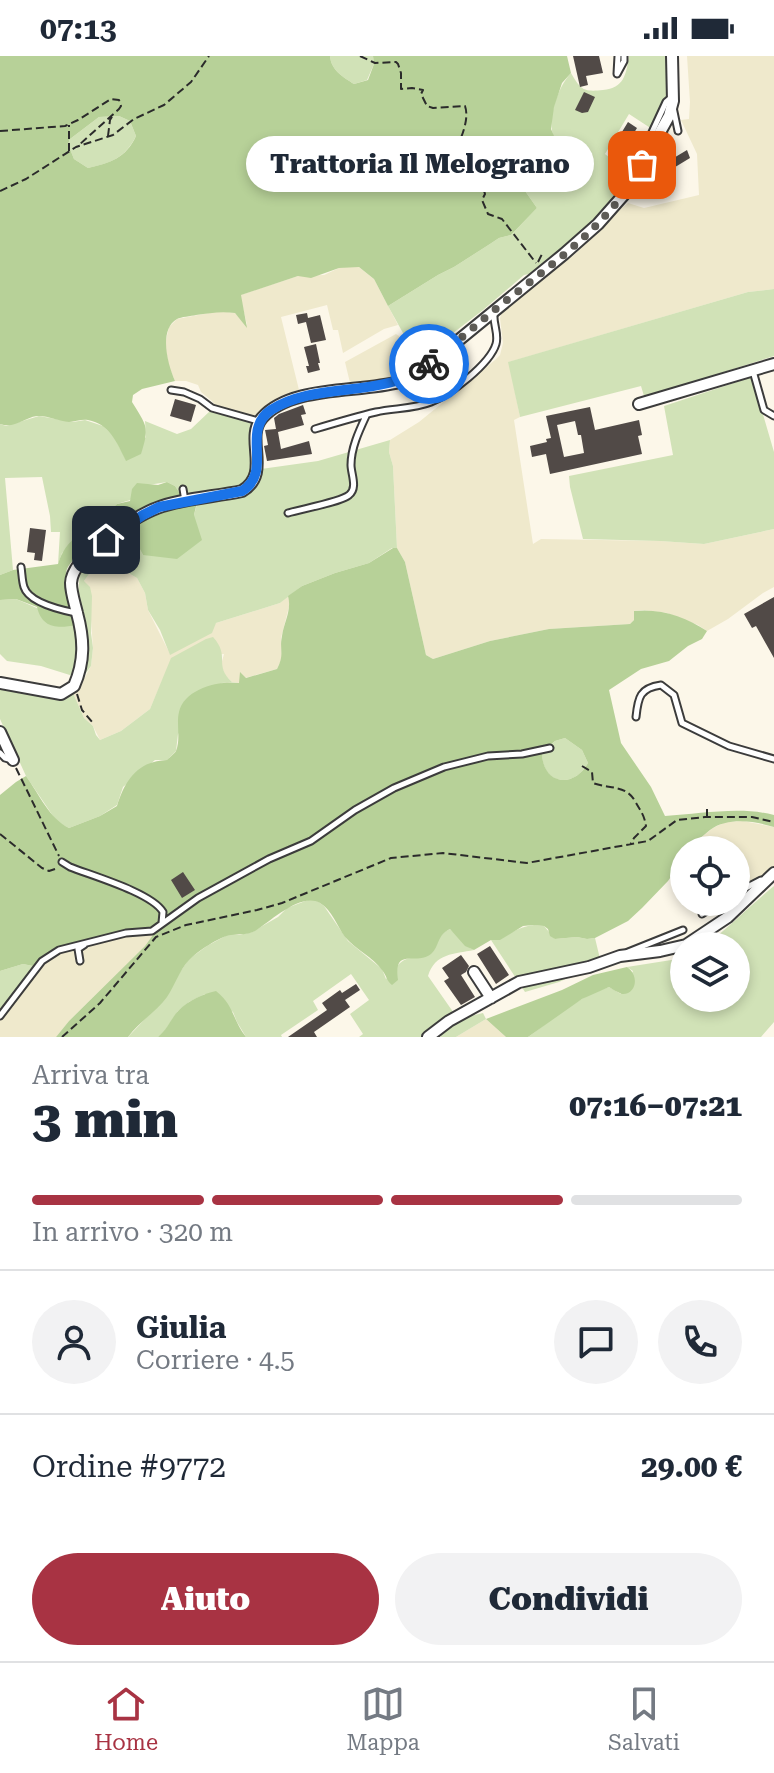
<!DOCTYPE html>
<html lang="it">
<meta charset="utf-8">
<style>
body{margin:0;font-family:"Roboto Serif",serif;background:#f2f2f3;color:#1f2937;height:100vh;display:flex;flex-direction:column;font-size:30px;white-space:nowrap}
*{box-sizing:border-box;margin:0}
p{font-size:26px;color:#747a83}
.icon{flex:none;width:44px;height:44px;fill:none;stroke:currentColor;stroke-width:2;stroke-linecap:round;stroke-linejoin:round}
.map{position:relative;height:981px;overflow:hidden}
.drawer{display:flex;flex-direction:column;background:#fff;flex:1}
.drawer>*{flex:none}
.controls{position:absolute;left:670px;top:780px;display:grid;gap:16px}
.controls a{display:grid;place-items:center;width:80px;height:80px;border-radius:50%;background:#fff;box-shadow:0 4px 12px #0003;font-size:40px}
.pin{position:absolute;display:grid;place-items:center;width:68px;height:68px;color:#fff;margin:-34px;border-radius:16px;box-shadow:0 4px 12px #0006}
.courier{position:absolute;display:grid;place-items:center;width:80px;height:80px;margin:-40px;border:6px solid #1a73e8;border-radius:50%;background:#fff;color:#222;box-shadow:0 2px 10px #0007}
.bubble{position:absolute;height:56px;border-radius:28px;background:#fff;box-shadow:0 4px 12px #0003;font-size:26px;font-weight:800;line-height:56px;text-align:center}
.summary em{font-style:normal;font-weight:800}
.summary div{display:flex;flex-direction:column-reverse}
.summary{display:flex;align-items:center;justify-content:space-between;height:136px;padding:0 32px}
h1{font-size:52px;font-weight:800;line-height:60px}
.bar{display:grid;grid-template-columns:repeat(4,1fr);gap:12px 8px;align-content:center;height:96px;padding:0 32px}
.bar i{height:10px;border-radius:6px;background:#e0e1e3}
.bar .active{background:#a83343}
.bar p{grid-column:span 4}
.line{display:flex;align-items:center;gap:20px;padding:0 32px;border-top:2px solid #e0e1e3}
.line div{flex:1}
.round{display:grid;place-items:center;flex:none;width:84px;height:84px;border-radius:42px;background:#f2f2f3}
.cta{display:flex;gap:16px;margin-top:auto;padding:16px 32px}
.cta a{flex:1;height:92px;border-radius:48px;background:#a83343;color:#fff;font-size:32px;font-weight:800;line-height:92px;text-align:center}
.cta a+a{background:#f2f2f3;color:#1f2937}
.status{display:flex;justify-content:space-between;align-items:center;height:56px;padding:0 40px;background:#fff;direction:ltr}
.status svg{height:22px;fill:currentColor}
.menu{display:flex;justify-content:space-around;align-items:center;height:112px;border-top:2px solid #e0e1e3;background:#fff;font-size:22px;color:#747a83}
.menu a{display:grid;justify-items:center;gap:4px}
.menu .active{color:#a83343}
.map>svg:first-child{display:block}
.farmland{fill:#efe9cc}
.green{fill:#d1e2b7}
.forest{fill:#b7d198;fill-rule:evenodd}
.building{fill:#514a47;fill-rule:evenodd}
.lines{fill:none;stroke-linecap:round;stroke-linejoin:round}
.lane-casing{stroke:#3c3c3c;stroke-width:9}
.street-casing{stroke:#3c3c3c;stroke-width:14}
.path{stroke:#2b2b2b;stroke-width:2;stroke-dasharray:8 4;stroke-linecap:butt}
.lane{stroke:#fff;stroke-width:5}
.street{stroke:#fff;stroke-width:10}
.done{stroke:#5e5c57;stroke-width:8;stroke-dasharray:0 14.4}
.route{stroke:#1a73e8;stroke-width:10}
</style>
<div class="status"><b>07:13</b><svg viewBox="0 0 49 12"><path d="M0 12V9h3v3zM5 12V6h3v6zM10 12V3h3v9zM15 12V0h3v12zM26 1h20v11H26zM47 4h2v5h-2z"/></svg></div>
<div class="map">
<svg width="774" height="981" viewBox="0 0 774 981">
<rect width="100%" height="100%" fill="#fcf7e9"/>
<path class="farmland" d="M687,0H774V233L748,236L509,306L520,361L514,364L533,488L541,483L660,485L704,488L774,473V531L763,537L728,563L707,575L698,569L667,557L643,554L634,555V564L630,568L549,573L490,585L433,603L426,599L405,506L397,492L393,410L389,396L390,384L419,366L495,304L500,299L503,287L500,262L502,256L552,215L574,199L603,172L619,154L628,147L644,152L699,139L697,98L681,64L689,63L690,46Z
M350,210L359,211L374,223L398,269L384,273L343,297L338,274H333L327,249L281,261L300,338L273,346L258,361L215,349L212,345L201,336L198,329L186,325H175L169,311L165,288L169,271L177,263L219,255L235,257L247,269L240,239L298,220L324,219L339,212Z
M396,278L399,280L414,308L413,317L403,322L351,331L345,306Z
M106,504L137,522L145,537L148,554L170,598L216,567L280,547L288,540L290,547L281,582L282,602L277,613L245,622L239,627L232,626L225,619L221,609L224,598L172,602L150,653L121,675L100,684L93,670L84,662L73,637L85,621L91,610L93,592L91,564L84,525L94,511Z
M743,765L774,771V813L736,833V794H685L713,772L725,766Z
M163,869L164,872L155,876L145,890L69,965L56,981H0V958L41,902L52,896Z
M486,963L506,981H456Z"/>
<path class="green" d="M330,0H373L374,8L367,24L354,28C343,21 331,14 330,0Z
M629,0H668V41L652,73L629,58L605,98L633,120C609,159 566,191 529,218L524,219L483,254L418,304L388,250L438,219L454,211L490,188L499,182L511,179L537,152L523,132L557,87C555,83 552,79 552,74C549,57 559,30 571,17C581,34 583,36 603,34C624,32 626,19 629,0Z
M119,60L130,65L136,80C125,102 111,107 88,112L74,103L68,88L70,83L99,61Z
M774,233V300L661,336L644,340L641,330L520,361L508,306L748,236Z
M752,321L774,396V473L704,488L660,485L583,483L570,431L569,420L673,399L664,350Z
M210,355L256,367L255,418L240,432L187,441L181,439L175,430L167,426L148,429L130,444L117,448L90,473L88,478L62,497L58,508L60,476H51L50,460L42,421L5,422L13,514L0,519V368L6,370L39,360L73,366L85,364L103,370L114,380L126,404L146,381L145,365L177,378L191,373Z
M390,384L389,396L393,410L397,492H392L369,507L335,517L302,530L280,547L216,567L212,577L170,599L160,574L148,554L145,537L137,522L106,504L94,511L84,525L90,531L92,540L91,577L93,592L91,610L86,617L89,586L78,538L80,517L91,501L130,473L143,499L194,459L197,448C212,445 251,440 258,426C259,424 261,415 261,413L318,405Z
M16,543L76,569L80,591L73,620L41,610L7,605L0,598V544Z
M213,581C231,601 213,608 232,626L222,627L178,678L176,695L167,704H155L123,731L117,749L100,760L69,772L59,767L53,760L26,720L0,663V633L59,644L73,637L84,662L93,670L96,679L100,684L121,675L150,653L171,602L206,583Z
M565,682L582,694L588,707C574,733 542,729 542,697L555,685Z
M774,830V966L761,981H528C553,963 579,940 609,931L621,938L633,915L627,911L684,902V942H736V890H705C729,871 750,850 774,830Z
M308,844H316L324,850L348,885L382,913L386,923C397,913 400,900 417,902L446,875L450,873C460,880 461,888 474,894C454,898 435,897 428,920L458,963L483,957L486,963L456,981H441L440,979L428,981H359L363,978L350,958L369,944L351,918L313,945L318,954L281,979L282,981H246L237,966L233,956L205,938L189,946L178,955L162,979L158,981H128L166,941L176,922L189,903L207,890L229,878L239,879L252,876L278,861L287,852Z
M534,869L544,870L555,883L577,881L587,883L595,882L601,907L559,926L525,936L491,884C506,883 514,871 534,869Z
M23,908L33,910L0,958V915Z"/>
<path class="forest" d="M0,0H330C331,14 343,21 354,28L368,24L374,8L373,0H567L571,17L562,27L554,51L551,73L557,87L555,101L523,132L537,152L511,179L499,182L490,188L454,211L438,219L388,250L374,223L359,211L339,212L311,222L298,220L241,239L247,272L235,257C221,255 210,257 196,259C191,260 181,261 177,263C158,274 168,309 175,325L142,333L133,339L132,346C146,369 150,370 141,398L126,405C117,387 110,368 88,364C81,363 75,366 69,366C59,365 46,359 37,360C23,362 15,373 0,368ZM119,60L130,65L136,80C126,102 110,107 88,112L74,103L68,88L70,83L99,61Z
M167,426L175,430L181,439L198,442L194,459L202,484L177,503L143,499L124,463C112,473 72,500 67,513C63,522 74,558 76,569C57,573 42,572 37,551L16,543L0,544V519L13,514L58,508C62,495 68,487 79,478L85,480L88,478L90,473L117,448L130,445L132,433L137,427L158,429Z
M393,492H397L405,506L426,599L433,603L490,585L549,573L630,568L634,564V555C661,552 686,561 707,575L702,583L688,590L669,605L641,613L609,634L621,687L651,731L665,760C701,758 739,750 774,759V771C754,765 728,761 710,774C701,781 693,789 684,794V802L668,825L642,852L628,865L595,882L587,883L577,881L555,883L550,880L548,873L544,870L533,869L523,870L500,884H491L474,894L465,890L450,873C436,880 440,890 431,898C416,910 393,890 398,924L392,929C386,924 387,920 382,914C373,901 356,894 345,881C337,870 332,854 320,847C301,836 271,865 255,875C247,879 240,878 231,879C220,880 197,896 189,904C179,915 175,929 167,941C156,956 139,966 128,981H56L69,965L145,890L155,876L163,872V868L146,875L52,896L41,902L33,910L23,908L0,915V739L16,726L26,720C39,738 49,762 69,772L100,760L117,750C125,724 138,705 167,704C168,703 176,696 176,695C181,683 176,668 179,656C184,633 219,624 239,627L240,616L246,622L277,613C285,598 279,594 282,580C284,566 292,554 288,540L302,530L335,517L369,507ZM565,682L582,694L588,707C574,733 542,729 542,696L555,685Z
M627,911C640,920 636,939 622,938C621,938 610,932 609,931L582,943L528,981H506L486,963L562,934L593,919Z
M216,935C234,949 233,965 246,981H158C168,973 171,962 179,954C189,944 203,938 216,935Z"/>
<path class="building" d="M573,0H599L603,17L586,20L588,29L580,31Z
M584,36L595,41L588,56L582,57L575,54Z
M628,66L637,72L626,90L639,98L631,113L608,99Z
M670,74L663,88L672,103L687,94L690,102L662,119L653,105Z
M307,257L308,262L320,259L326,284L311,287L306,266L298,268L296,259Z
M316,288L320,307H318L320,314L308,317L306,310H309L304,291Z
M175,343L196,349L191,366L170,360Z
M303,349L306,358L301,359L304,369L278,376L281,393L309,385L312,398L267,405L264,390L268,389L265,374L276,373L274,362L279,358Z
M590,351L595,374L639,364L642,379L638,380L642,398L550,418L546,398L532,401L530,390L547,386L546,383L551,382L546,360ZM575,365L578,379H581L584,397L564,401L557,369Z
M30,472L46,474L42,505L34,504L35,497L27,496Z
M774,541V602L756,570L752,572L744,558Z
M183,816L195,834L182,842L171,824Z
M490,890L509,919L496,928L477,898Z
M461,899L469,910L466,916L461,919L475,941L461,949L444,925L449,922L442,912Z
M356,928L360,934L345,944L350,951L314,976L317,981H288L327,954L322,947L340,934L342,937Z"/>
<g class="lines">
<g class="lane-casing">
<path id="lane" d="M618,0L617,18L624,5V0
M673,51L678,75
M647,87L666,46L672,41
M410,307L418,309
M753,315L764,354L774,360
M171,334L184,336L200,343L212,352L258,365
M315,373C335,367 355,361 376,356C394,352 414,353 431,346C450,339 490,308 496,288C499,278 493,268 494,258
M183,433L185,445
M288,457C301,453 341,446 349,439C358,432 351,418 351,409C351,392 359,375 366,360
M21,511C22,517 22,525 24,531C29,547 61,554 76,557
M636,661C638,641 640,632 661,629L674,639L682,667L729,690L774,703
M0,697L5,702L12,704
M62,806L70,811C93,820 152,837 163,856L162,867
M736,837L761,824
M702,858L720,846
M628,896L683,874
M80,905L78,893L84,889
M0,960L42,905L59,894L126,877L152,875L198,842L269,803L311,785L355,754L394,732L444,711L488,700L522,698L550,692"/>
</g>
<g class="street-casing">
<path id="street" d="M639,348L774,308
M0,627L61,638L74,630C85,605 84,583 77,557C75,548 71,537 71,527C72,500 133,461 157,452C183,442 215,441 242,435C272,417 244,383 262,362C291,329 359,337 399,326C404,324 410,321 416,319L564,198L598,168L628,134L669,60L673,45L672,0
M0,676L13,704
M474,916L491,942
M428,981L449,965L519,926L589,911L620,900L660,895L686,889L728,861L774,817"/>
</g>
<path class="path" d="M360,0L375,7L396,6L398,8L401,17V33L412,32L423,34L421,38L427,50L433,52L465,50C472,70 450,104 440,121L441,128H482L485,138L482,144L488,158L502,163L536,207
M0,75L65,70L78,64L111,43L119,44L121,50L119,53L79,89
M108,80L110,64L113,59
M69,95V69
M0,135L26,123L76,91L113,79L134,63L164,49L191,26L209,0
M538,206L543,196
M77,638L82,654L93,667
M582,710L592,716L593,727C610,733 626,729 635,745C641,756 644,758 646,770L634,782L630,789
M16,712L59,800
M707,753V760
M0,778L42,812L49,815L58,812
M62,981L100,947L156,881L186,869L257,854L282,847L391,802L443,797L527,807L648,785L677,764L705,761H752L774,766"/>
<use href="#lane" class="lane"/>
<use href="#street" class="street"/>
</g>
<g class="lines">
<path class="done" d="M429,308C458,285 486,260 516,237C564,199 612,164 642,109"/>
<path class="route" d="M106,484L143,459L159,451L242,435C274,415 240,375 271,354C319,324 383,344 429,308"/>
</g>
</svg>
<div class="controls">
<a><svg class="icon" aria-label="locate" viewBox="0 0 24 24"><circle cx="12" cy="12" r="6"/><path d="M12 2v4M12 18v4M2 12h4M18 12h4"/></svg></a>
<a><svg class="icon" aria-label="layers" viewBox="0 0 24 24"><path d="M12 4l9 5-9 5-9-5zM3 14l9 5 9-5"/></svg></a>
</div>
<div class="pin" style="left:642px;top:109px;background:#ea580c"><svg class="icon" aria-label="bag" viewBox="0 0 24 24"><path d="M5 8h14l-1 12H6zM9 8a3 3 0 0 1 6 0"/></svg></div>
<div class="pin" style="left:106px;top:484px;background:#1f2937"><svg class="icon" aria-label="home" viewBox="0 0 24 24"><path d="M3 11l9-7 9 7M6 9v11h12V9"/></svg></div>
<div class="courier" style="left:429px;top:308px"><svg class="icon" aria-label="bike" viewBox="0 0 24 24"><circle cx="6" cy="16" r="4"/><circle cx="18" cy="16" r="4"/><path d="M6 16l4-8h5l3 8M10 8l3 8H6M13 5h3"/></svg></div>
<div class="bubble" style="left:246px;top:80px;width:348px">Trattoria Il Melograno</div>
</div>
<section class="drawer">
<div class="summary"><div><h1>3 min</h1><p>Arriva tra</p></div><em>07:16–07:21</em></div>
<div class="bar"><i class="active"></i><i class="active"></i><i class="active"></i><i></i><p>In arrivo · 320 m</p></div>
<div class="line" style="height:144px"><a class="round"><svg class="icon" aria-label="person" viewBox="0 0 24 24"><circle cx="12" cy="8" r="4"/><path d="M4 21q1-7 8-7t8 7"/></svg></a><div><b>Giulia</b><p>Corriere · 4.5</p></div><a class="round"><svg class="icon" aria-label="chat" viewBox="0 0 24 24"><path d="M4 5h16v11H9l-5 4z"/></svg></a><a class="round"><svg class="icon" aria-label="phone" viewBox="0 0 24 24"><path d="M5 4h4l2 5-3 2q2 4 5 5l2-3 5 2v4C11 20 4 13 5 4z"/></svg></a></div>
<div class="line" style="height:104px"><div>Ordine #9772</div><b>29.00 €</b></div>
<div class="cta"><a>Aiuto</a><a>Condividi</a></div>
</section>
<nav class="menu">
<a class="active"><svg class="icon" aria-label="home" viewBox="0 0 24 24"><path d="M3 11l9-7 9 7M6 9v11h12V9"/></svg>Home</a>
<a><svg class="icon" aria-label="map" viewBox="0 0 24 24"><path d="M3 6l6-2 6 2 6-2v14l-6 2-6-2-6 2zM9 4v14M15 6v14"/></svg>Mappa</a>
<a><svg class="icon" aria-label="saved" viewBox="0 0 24 24"><path d="M7 4h10v16l-5-4-5 4z"/></svg>Salvati</a>
</nav>
